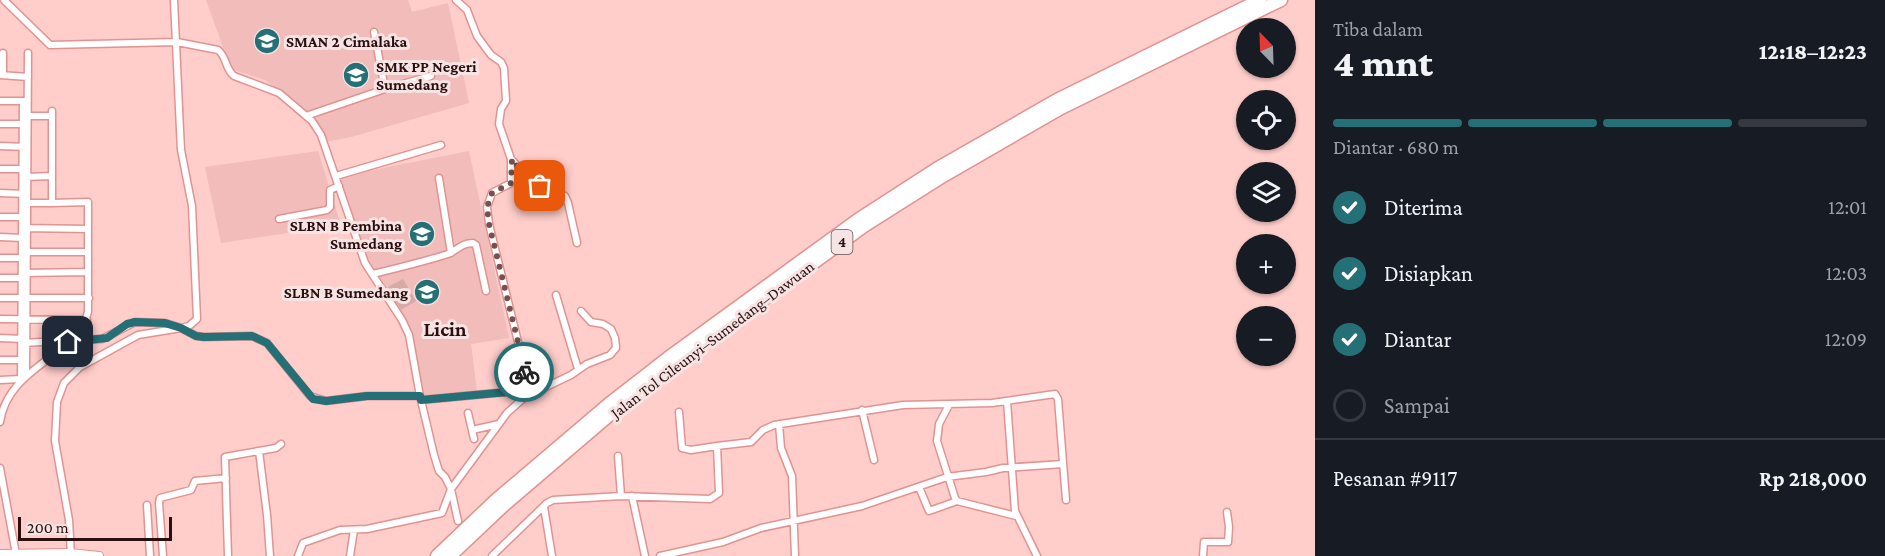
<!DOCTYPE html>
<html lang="id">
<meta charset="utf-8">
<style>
body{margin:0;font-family:"Crimson Pro",serif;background:#242831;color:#f1f3f6;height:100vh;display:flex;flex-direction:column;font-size:22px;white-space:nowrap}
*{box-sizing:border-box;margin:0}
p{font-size:20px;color:#9ea1a6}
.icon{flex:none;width:33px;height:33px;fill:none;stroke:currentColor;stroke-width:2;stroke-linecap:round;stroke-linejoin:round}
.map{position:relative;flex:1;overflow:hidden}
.sheet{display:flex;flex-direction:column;background:#171b24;width:570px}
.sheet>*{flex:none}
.needle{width:39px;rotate:337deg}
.controls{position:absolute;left:1236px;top:18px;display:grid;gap:12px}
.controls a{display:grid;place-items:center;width:60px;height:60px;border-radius:50%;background:#171b24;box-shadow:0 2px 4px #0004;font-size:30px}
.scale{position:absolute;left:18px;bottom:15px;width:154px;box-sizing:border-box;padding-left:6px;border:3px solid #2b0f0f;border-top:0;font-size:16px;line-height:21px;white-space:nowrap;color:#2b0f0f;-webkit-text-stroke:4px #f5e4e3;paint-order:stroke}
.pin{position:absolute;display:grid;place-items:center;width:51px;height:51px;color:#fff;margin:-26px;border-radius:12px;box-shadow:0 3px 9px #0006}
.courier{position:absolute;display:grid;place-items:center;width:60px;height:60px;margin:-30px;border:4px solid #257076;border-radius:50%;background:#fff;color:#222;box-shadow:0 2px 8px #0007}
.summary em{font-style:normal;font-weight:800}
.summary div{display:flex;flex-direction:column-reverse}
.summary{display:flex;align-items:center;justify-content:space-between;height:102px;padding:0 18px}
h1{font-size:39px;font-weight:800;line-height:45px}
.bar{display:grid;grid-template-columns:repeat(4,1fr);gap:9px 6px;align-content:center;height:72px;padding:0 18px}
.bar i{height:8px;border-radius:4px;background:#363941}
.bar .current{background:#257076}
.bar p{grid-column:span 4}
.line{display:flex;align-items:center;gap:15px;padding:0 18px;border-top:2px solid #363941}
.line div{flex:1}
ol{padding:0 18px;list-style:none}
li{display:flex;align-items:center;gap:18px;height:66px}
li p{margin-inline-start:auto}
li .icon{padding:6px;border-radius:50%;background:#257076;color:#fff;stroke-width:4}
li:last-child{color:#9ea1a6}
li i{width:33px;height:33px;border:3px solid #363941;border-radius:50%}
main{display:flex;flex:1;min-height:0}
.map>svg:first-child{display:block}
.built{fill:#f1bcb9}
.green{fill:#d8a9a6}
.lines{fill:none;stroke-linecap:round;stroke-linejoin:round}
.minor-casing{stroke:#e09390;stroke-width:9}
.tertiary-casing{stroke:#e09390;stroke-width:10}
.motorway-casing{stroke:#e09390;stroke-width:15}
.minor{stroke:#fff;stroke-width:6}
.tertiary{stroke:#fff;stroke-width:8}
.motorway{stroke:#fff;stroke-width:12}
.done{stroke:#755250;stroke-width:6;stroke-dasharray:0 10.8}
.route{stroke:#257076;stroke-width:8}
.labels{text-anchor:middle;stroke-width:6;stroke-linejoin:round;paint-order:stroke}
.shield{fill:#f5e4e3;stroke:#684f4f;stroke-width:1.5}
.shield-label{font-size:15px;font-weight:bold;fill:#2b0f0f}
.poi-label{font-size:16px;font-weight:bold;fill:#2b0f0f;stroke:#f5e4e3;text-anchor:start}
.street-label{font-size:16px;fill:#2b0f0f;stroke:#f5e4e3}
.quarter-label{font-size:20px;font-weight:bold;fill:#2b0f0f;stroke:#f5e4e3}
</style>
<main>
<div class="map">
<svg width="1315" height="556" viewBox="0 0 1315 556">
<rect width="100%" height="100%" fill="#ffcdca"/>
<path class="built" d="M206,0H408L412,12L448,3L469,103L351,137L325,142L314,120L286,95L265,80L234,70L228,61Z
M318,151L341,225L221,243L205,167Z
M469,151L509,338L471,344L477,392L420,399L411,337L401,313L370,267L361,248L354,219L338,177Z"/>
<path class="green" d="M403,279L416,301L401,310L388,287Z"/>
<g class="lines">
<g class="minor-casing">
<path id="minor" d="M4,0L50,45L177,42L218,50C227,57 225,69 234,76L279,93L312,121L321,135L365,263L402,320L409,335L420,396L434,455L439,471L445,477L451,489L458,521
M456,0L467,10L477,36L491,55L501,62L504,68L506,101L501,109L499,124L511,159L530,180L565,196L568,203L577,243
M0,75L28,77
M3,75V53
M385,89L431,76
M0,101H27
M23,116H52
M306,116L385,89L374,32
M0,124H26
M0,146L26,147
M0,169H26
M336,176L441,145
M23,177L52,176
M439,178L451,253
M0,193L26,194
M23,203H52
M0,217H26
M279,219L327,210L330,207V190L339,186
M22,228L88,229
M0,237L23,238
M23,252H87
M0,258H23
M23,273L87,272
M373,274C398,268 423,262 448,254C458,250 461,243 473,243L476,245L486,291
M0,278H23
M556,295L578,369
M0,298H89
M0,319L87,320
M0,338L23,339
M22,343L102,339L135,322L165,323L181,328L196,336L204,337L252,336L267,343L310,396L326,401L367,396H420
M0,360H25
M26,376L28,53
M0,380L21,379
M21,380L23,101
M421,400L517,391L525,397L571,375L587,364L610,355L616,348L615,338L611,329L603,324L591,322L581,311
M1007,401L1015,511L1037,556
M949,405L939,424L937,441L955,498L957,501L1016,516
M862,410L874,460
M679,412L682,448L691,450L717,446
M468,413L474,439
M0,422C8,366 77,357 88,312V202L52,203V111
M779,424L781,448L792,476L795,556
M472,430L499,424L507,413L525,397L520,350L489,224L487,207L492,193L511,183V159
M259,451L267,515L270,556
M618,456L621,496
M0,468L16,554
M919,487L929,511L957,501
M632,496L645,556
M147,505L150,556
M544,507L552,556
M71,556L69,520L55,441L57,402L64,383L80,367L138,335L181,328L189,326L197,319L192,206L181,150L180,130L174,0
M163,556L159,503L160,498L191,490L195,481L226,478
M228,556L225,457L276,448L281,444
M298,556L303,543L340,530L367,529L442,513L451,489L499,424
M350,556L354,530
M492,556L547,503L553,500L621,496L710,499L719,493L717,446L751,442L763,430L774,425L903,405L992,403L1055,394L1058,399L1066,500
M660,556L723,542L761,528L862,506L947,477L986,472L1003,468L1063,464
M1203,556L1204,542H1228L1229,527L1227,512"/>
</g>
<g class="tertiary-casing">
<path id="tertiary" d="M0,554L70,553L99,556"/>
</g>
<g class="motorway-casing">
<path id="motorway" d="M437,556L496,500L609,404L672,355L859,219L938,168L1057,100L1260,0
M450,556L503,506L614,411L677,362L864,226L943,176L1061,108L1281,0"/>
</g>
<use href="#minor" class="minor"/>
<use href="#tertiary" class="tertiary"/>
<use href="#motorway" class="motorway"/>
</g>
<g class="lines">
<path class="done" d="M524,372L520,350L489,224L487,207L492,193L511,183L512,159L524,175L540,186"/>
<path class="route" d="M68,342L107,338L127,324L135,322L165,323L181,328L196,336L204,337L252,336L267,343L313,399L326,401L367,396H420L421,400L517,391L525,396L524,372"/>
</g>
<defs>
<g id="school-disc" transform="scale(1.35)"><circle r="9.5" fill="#257076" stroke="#f5e4e3"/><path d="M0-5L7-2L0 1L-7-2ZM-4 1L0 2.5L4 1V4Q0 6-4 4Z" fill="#fff"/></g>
</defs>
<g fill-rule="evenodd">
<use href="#school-disc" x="267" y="41"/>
<use href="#school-disc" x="356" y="75"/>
<use href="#school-disc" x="422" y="234"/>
<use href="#school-disc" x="427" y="292"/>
</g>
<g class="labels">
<rect class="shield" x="831.5" y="230" width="21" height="24" rx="4.5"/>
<g class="shield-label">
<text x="842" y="247">4</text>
</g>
<g class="poi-label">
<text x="286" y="47">SMAN 2 Cimalaka</text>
<text x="376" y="72">SMK PP Negeri<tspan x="376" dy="18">Sumedang</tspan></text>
<text x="402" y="231" text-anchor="end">SLBN B Pembina<tspan x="402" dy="18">Sumedang</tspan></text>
<text x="408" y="298" text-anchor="end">SLBN B Sumedang</text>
</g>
<g class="street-label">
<text transform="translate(712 339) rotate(-37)" y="6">Jalan Tol Cileunyi–Sumedang–Dawuan</text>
</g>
<g class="quarter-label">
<text x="445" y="336">Licin</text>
</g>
</g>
</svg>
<div class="controls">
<a><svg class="needle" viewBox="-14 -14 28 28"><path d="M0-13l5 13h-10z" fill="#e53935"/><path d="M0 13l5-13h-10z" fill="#9ea1a6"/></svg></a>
<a><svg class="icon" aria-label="locate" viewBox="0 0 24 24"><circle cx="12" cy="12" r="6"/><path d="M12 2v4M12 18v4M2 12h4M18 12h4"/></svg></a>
<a><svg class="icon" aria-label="layers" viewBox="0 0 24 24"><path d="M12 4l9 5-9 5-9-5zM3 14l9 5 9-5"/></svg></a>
<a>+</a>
<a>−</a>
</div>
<div class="scale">200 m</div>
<div class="pin" style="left:540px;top:186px;background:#ea580c"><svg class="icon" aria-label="bag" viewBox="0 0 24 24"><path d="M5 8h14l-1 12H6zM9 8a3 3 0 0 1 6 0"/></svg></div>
<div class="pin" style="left:68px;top:342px;background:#1f2937"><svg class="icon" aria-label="home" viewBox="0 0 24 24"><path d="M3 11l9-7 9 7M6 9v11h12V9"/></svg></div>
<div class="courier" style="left:524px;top:372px"><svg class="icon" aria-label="bike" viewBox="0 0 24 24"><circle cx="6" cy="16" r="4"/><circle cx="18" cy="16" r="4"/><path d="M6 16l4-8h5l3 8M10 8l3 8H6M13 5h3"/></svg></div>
</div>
<section class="sheet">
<div class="summary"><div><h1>4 mnt</h1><p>Tiba dalam</p></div><em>12:18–12:23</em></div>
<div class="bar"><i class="current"></i><i class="current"></i><i class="current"></i><i></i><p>Diantar · 680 m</p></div>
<ol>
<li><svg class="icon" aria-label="check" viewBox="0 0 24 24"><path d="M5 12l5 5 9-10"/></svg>Diterima<p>12:01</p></li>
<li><svg class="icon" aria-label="check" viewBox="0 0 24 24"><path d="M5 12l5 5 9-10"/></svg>Disiapkan<p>12:03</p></li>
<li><svg class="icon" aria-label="check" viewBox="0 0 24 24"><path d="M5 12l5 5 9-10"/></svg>Diantar<p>12:09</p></li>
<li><i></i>Sampai</li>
</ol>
<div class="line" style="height:78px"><div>Pesanan #9117</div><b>Rp 218,000</b></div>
</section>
</main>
